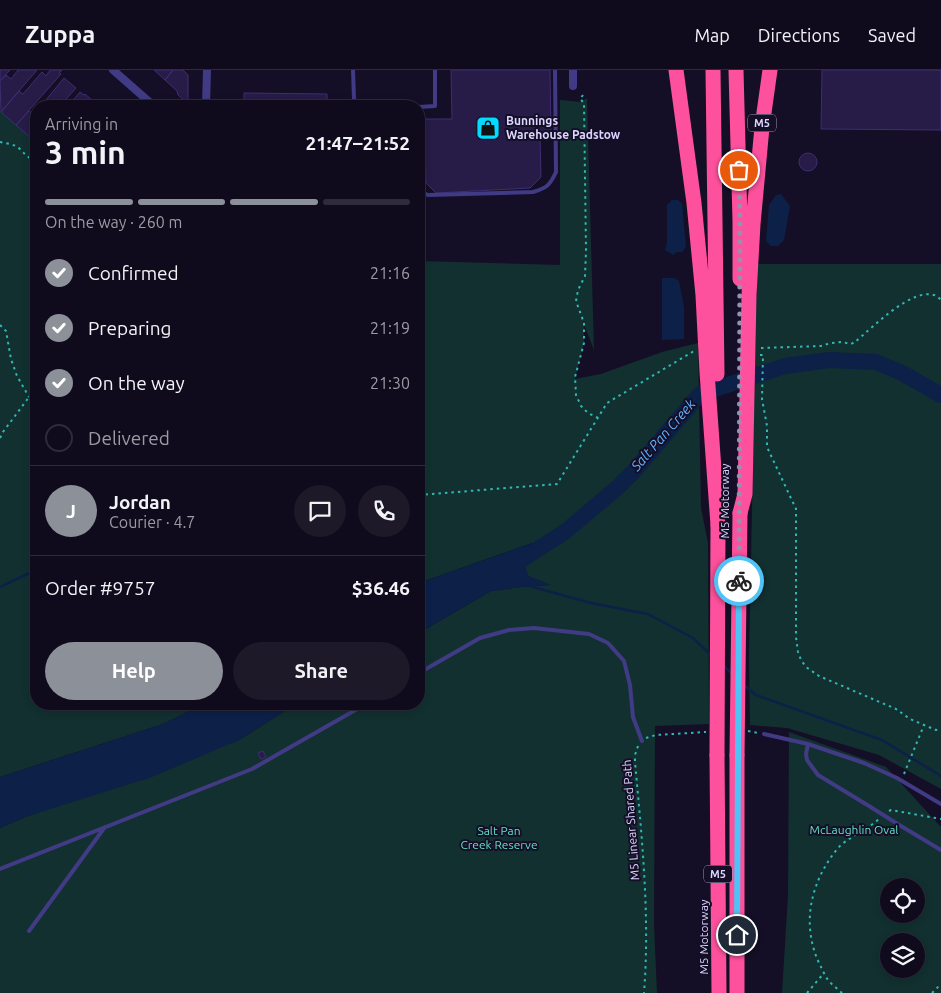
<!DOCTYPE html>
<meta charset="utf-8">
<style>
body{margin:0;font-family:Ubuntu,sans-serif;background:#1d1929;color:#f1f3f6;height:100vh;display:flex;flex-direction:column;font-size:19px;white-space:nowrap}
*{box-sizing:border-box;margin:0}
p{font-size:16px;color:#9b9ba3}
.icon{flex:none;width:28px;height:28px;fill:none;stroke:currentColor;stroke-width:2;stroke-linecap:round;stroke-linejoin:round}
.map{position:relative;flex:1;overflow:hidden}
.drawer{position:absolute;left:30px;top:30px;width:395px;height:610px;display:flex;flex-direction:column;background:#0f0b1c;border-radius:20px;box-shadow:0 2px 8px #0003,0 0 0 1px #2f2b3b}
.drawer>*{flex:none}
.controls{position:absolute;left:880px;top:808px;display:grid;gap:10px}
.controls a{display:grid;place-items:center;width:45px;height:45px;border-radius:50%;background:#0f0b1c;box-shadow:0 2px 8px #0003,0 0 0 1px #2f2b3b;font-size:25px}
.pin{position:absolute;display:grid;place-items:center;width:42px;height:42px;color:#fff;margin:-21px;border:2px solid #fff;border-radius:50%;box-shadow:0 1px 5px #0007}
.courier{position:absolute;display:grid;place-items:center;width:50px;height:50px;margin:-25px;border:4px solid #4fc3f7;border-radius:50%;background:#fff;color:#222;box-shadow:0 1px 6px #0007}
.headline em{font-style:normal;font-weight:700}
.headline div{display:flex;flex-direction:column-reverse}
.headline{display:flex;align-items:center;justify-content:space-between;height:85px;padding:0 15px}
h1{font-size:32px;font-weight:700;line-height:38px}
.bar{display:grid;grid-template-columns:repeat(4,1fr);gap:8px 5px;align-content:center;height:60px;padding:0 15px}
.bar i{height:6px;border-radius:4px;background:#2f2b3b}
.bar .current{background:#8c9099}
.bar p{grid-column:span 4}
.line{display:flex;align-items:center;gap:12px;padding:0 15px;border-top:1px solid #2f2b3b}
.line div{flex:1}
.round{display:grid;place-items:center;flex:none;width:52px;height:52px;border-radius:26px;background:#1d1929}
ol{padding:0 15px;list-style:none}
li{display:flex;align-items:center;gap:15px;height:55px}
li p{margin-inline-start:auto}
li .icon{padding:5px;border-radius:50%;background:#8c9099;color:#fff;stroke-width:4}
li:last-child{color:#9b9ba3}
li i{width:28px;height:28px;border:2px solid #2f2b3b;border-radius:50%}
.action{display:flex;gap:10px;margin-top:auto;padding:10px 15px}
.action a{flex:1;height:58px;border-radius:30px;background:#8c9099;color:#fff;font-size:20px;font-weight:700;line-height:58px;text-align:center}
.action a+a{background:#1d1929;color:#f1f3f6}
header{display:flex;align-items:center;gap:30px;box-sizing:border-box;height:70px;padding:0 25px;background:#0f0b1c;border-bottom:1px solid #2f2b3b}
header strong{font-size:24px}
nav{display:flex;gap:28px;margin-inline-start:auto;font-size:18px}
.map>svg:first-child{display:block}
.green{fill:#123030;fill-rule:evenodd}
.water{fill:#0d2048}
.lines{fill:none;stroke-linecap:round;stroke-linejoin:round}
.stream{stroke:#0d2048;stroke-width:2.5}
.river{stroke:#0d2048;stroke-width:16}
.building{fill:#261c47;stroke:#3e2e73}
.path{stroke:#30b8b5;stroke-width:2;stroke-dasharray:2.5 4;stroke-linecap:butt}
.lane{stroke:#413b85;stroke-width:4}
.street{stroke:#413b85;stroke-width:8}
.highway{stroke:#fe519d;stroke-width:15}
.highway-bridge{stroke:#fe519d;stroke-width:15}
.done{stroke:#9690b3;stroke-width:5;stroke-dasharray:0 9}
.route{stroke:#4fc3f7;stroke-width:6}
.labels{text-anchor:middle;stroke-width:4;stroke-linejoin:round;paint-order:stroke}
.shield{fill:#140f26;stroke:#a09abe;stroke-width:1}
.shield-label{font-size:11px;font-weight:bold;fill:#dcd5ff}
.poi-label{font-size:12px;font-weight:bold;fill:#dcd5ff;stroke:#140f26;text-anchor:start}
.street-label{font-size:12px;fill:#dcd5ff;stroke:#140f26}
.park-label{font-size:12px;fill:#61dfc5;stroke:#140f26}
.water-label{font-size:14px;font-style:italic;fill:#64b1fe;stroke:#140f26}
</style>
<header>
<strong>Zuppa</strong>
<nav><a>Map</a><a>Directions</a><a>Saved</a></nav>
</header>
<div class="map">
<svg width="941" height="923" viewBox="0 0 941 923">
<rect width="100%" height="100%" fill="#140f26"/>
<path class="green" d="M587,28L594,280L584,255V273L575,309L601,304L662,282L698,273L701,438L708,473L709,654L655,656L654,854L657,923H0V758L25,747L239,670L296,634H419V563L491,521L521,517L550,515L528,506L522,488L532,473L419,513V191L560,195V30L581,32Z
M0,41L36,72V634H204L163,654L0,707Z
M757,194H941V719L879,685L787,658L750,655L749,589Z
M789,662L886,697L941,757V923H782L788,825ZM889,816H916V844H889ZM889,871H916V899H889Z"/>
<path class="water" d="M781,124L790,136L784,170L778,176H771L766,171L769,135L776,125Z
M672,130H678L682,134L686,177L682,182H677L673,185L665,180L667,172V135Z
M662,208H674L679,211L684,237V269L662,270Z
M533,473L522,488L528,506L551,515L521,517L491,521L419,563V513Z
M204,634H296L239,670L152,707L25,747L0,758V707L163,654Z"/>
<g class="lines">
<path class="stream" d="M529,516L591,533L648,544L693,568L712,586
M0,517L36,500
M724,596L733,605
M744,615L756,625L882,670L941,706"/>
<path class="river" d="M504,501L566,461L617,418L635,400L700,324L785,296L829,290L876,292L902,303L941,325"/>
</g>
<path class="building" d="M0,0H10L0,11Z
M18,0H37L1,42L0,11L6,5L11,9Z
M50,0H62L59,3L61,4L16,55L1,42L19,21L23,24L42,2L46,6Z
M154,0H173L165,10Z
M173,0H183L188,5V31H185L178,25L177,21L165,10Z
M451,0H550L551,67L540,68L541,107L530,118L436,123L426,113L424,49H452Z
M822,0H941V60L821,59Z
M64,8L76,18L60,36H41Z
M80,22L84,25L85,24L93,31L88,36H68Z
M244,23L327,24V36H244Z
M93,31L99,36H88Z
M29,41L36,47V64L32,69L16,55Z
M799 92a9 9 0 1 1 18 0a9 9 0 1 1-18 0Z
M263,681L266,687L261,689L258,683Z"/>
<g class="lines">
<path class="path" d="M583,25L580,29L584,33L586,181L585,206L578,220L576,231L584,253V273L575,307L576,325L581,336L588,343L598,348
M0,72C5,73 11,74 16,76C25,82 24,87 36,90
M0,255L6,261L11,289L17,306L29,327
M761,278L821,276L831,273L842,272L851,274L855,272C872,258 911,218 934,225C937,226 939,228 941,230
M760,285H763L762,329L767,356V377L796,439V567L798,582L801,590L806,597L819,606L896,639L910,649L924,655L936,660L941,659
M0,368L3,362L29,327L36,331
M419,425L557,414L607,333L694,281
M748,661L758,663
M646,668L656,665L706,662
M638,676L635,685V692C642,769 650,846 644,923
M904,704L924,655
M889,741L891,740L941,749
M807,923L824,903
M842,923C838,919 832,915 828,910C825,906 823,901 821,897C800,856 810,812 838,778C847,768 868,759 879,749
M932,923L941,914"/>
<path class="lane" d="M353,0L354,29L359,36
M419,37L435,36V0
M419,121L428,125L533,122C547,118 550,115 556,102L555,0
M419,603L480,568L509,560L534,558L589,564L608,573L624,591L630,615L633,647L642,671
M764,664L808,674L864,693L897,708L941,734
M808,674L806,684L807,690L818,705L869,736L896,753L941,780
M0,799L252,699L366,634
M29,861L105,757"/>
<path class="street" d="M113,0L154,36
M573,0V16
M206,36L207,0"/>
<path class="highway" d="M676,0L694,133L703,225L707,302L718,455
M713,0L717,304
M736,0L740,151V209
M740,443L745,424L749,225L753,154L762,57L770,0
M717,685L719,923
M737,923V685"/>
<path class="highway-bridge" d="M717,685L718,455
M737,685L740,443"/>
</g>
<g class="lines">
<path class="done" d="M739,100L740,151L739,511"/>
<path class="route" d="M737,865L739,511"/>
</g>
<defs>
<g id="shop-square" transform="scale(1.25)"><rect x="-9" y="-9" width="18" height="18" rx="4" fill="#03dafd" stroke="#140f26"/><path d="M-5-2.5h2.3a2.7 3.5 0 0 1 5.4 0H5L5.5 6h-11ZM-1.5-2.5h3a1.5 2.3 0 0 0-3 0Z" fill="#111"/></g>
</defs>
<g fill-rule="evenodd">
<use href="#shop-square" x="488" y="58"/>
</g>
<g class="labels">
<g class="shield">
<rect x="748" y="44.5" width="28" height="17" rx="4"/>
<rect x="704" y="795.5" width="28" height="17" rx="4"/>
</g>
<g class="shield-label">
<text x="762" y="57">M5</text>
<text x="718" y="808">M5</text>
</g>
<g class="poi-label">
<text x="506" y="55">Bunnings<tspan x="506" dy="14">Warehouse Padstow</tspan></text>
</g>
<g class="street-label">
<text transform="translate(725 431) rotate(-90)" y="4">M5 Motorway</text>
<text transform="translate(631 750) rotate(-94)" y="4">M5 Linear Shared Path</text>
<text transform="translate(704 867) rotate(-90)" y="4">M5 Motorway</text>
</g>
<g class="park-label">
<text x="854" y="764">McLaughlin Oval</text>
<text x="499" y="765">Salt Pan<tspan x="499" dy="14">Creek Reserve</tspan></text>
</g>
<g class="water-label">
<text transform="translate(663 365) rotate(-49)" y="5">Salt Pan Creek</text>
</g>
</g>
</svg>
<div class="controls">
<a><svg class="icon" aria-label="locate" viewBox="0 0 24 24"><circle cx="12" cy="12" r="6"/><path d="M12 2v4M12 18v4M2 12h4M18 12h4"/></svg></a>
<a><svg class="icon" aria-label="layers" viewBox="0 0 24 24"><path d="M12 4l9 5-9 5-9-5zM3 14l9 5 9-5"/></svg></a>
</div>
<div class="pin" style="left:739px;top:100px;background:#ea580c"><svg class="icon" aria-label="bag" viewBox="0 0 24 24"><path d="M5 8h14l-1 12H6zM9 8a3 3 0 0 1 6 0"/></svg></div>
<div class="pin" style="left:737px;top:865px;background:#1f2937"><svg class="icon" aria-label="home" viewBox="0 0 24 24"><path d="M3 11l9-7 9 7M6 9v11h12V9"/></svg></div>
<div class="courier" style="left:739px;top:511px"><svg class="icon" aria-label="bike" viewBox="0 0 24 24"><circle cx="6" cy="16" r="4"/><circle cx="18" cy="16" r="4"/><path d="M6 16l4-8h5l3 8M10 8l3 8H6M13 5h3"/></svg></div>
<section class="drawer">
<div class="headline"><div><h1>3 min</h1><p>Arriving in</p></div><em>21:47–21:52</em></div>
<div class="bar"><i class="current"></i><i class="current"></i><i class="current"></i><i></i><p>On the way · 260 m</p></div>
<ol>
<li><svg class="icon" aria-label="check" viewBox="0 0 24 24"><path d="M5 12l5 5 9-10"/></svg>Confirmed<p>21:16</p></li>
<li><svg class="icon" aria-label="check" viewBox="0 0 24 24"><path d="M5 12l5 5 9-10"/></svg>Preparing<p>21:19</p></li>
<li><svg class="icon" aria-label="check" viewBox="0 0 24 24"><path d="M5 12l5 5 9-10"/></svg>On the way<p>21:30</p></li>
<li><i></i>Delivered</li>
</ol>
<div class="line" style="height:90px"><b class="round" style="background:#8c9099;color:#fff">J</b><div><b>Jordan</b><p>Courier · 4.7</p></div><a class="round"><svg class="icon" aria-label="chat" viewBox="0 0 24 24"><path d="M4 5h16v11H9l-5 4z"/></svg></a><a class="round"><svg class="icon" aria-label="phone" viewBox="0 0 24 24"><path d="M5 4h4l2 5-3 2q2 4 5 5l2-3 5 2v4C11 20 4 13 5 4z"/></svg></a></div>
<div class="line" style="height:65px"><div>Order #9757</div><b>$36.46</b></div>
<div class="action"><a>Help</a><a>Share</a></div>
</section>
</div>
